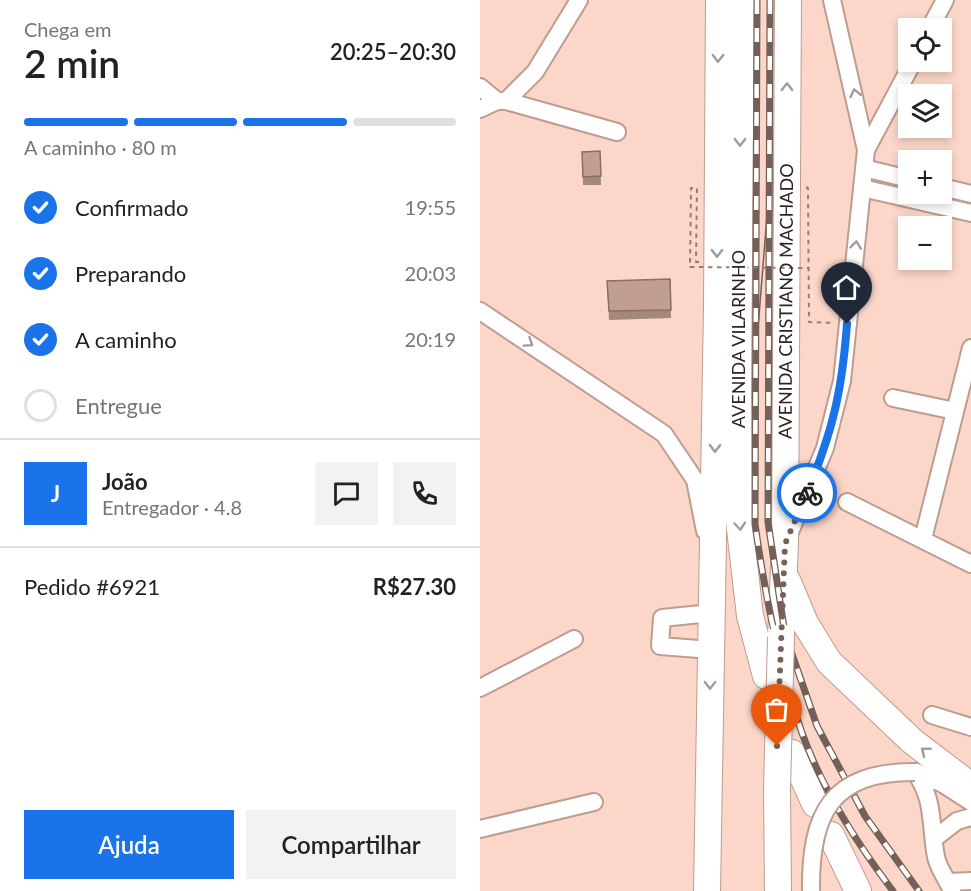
<!DOCTYPE html>
<html lang="pt">
<meta charset="utf-8">
<style>
body{margin:0;font-family:Lato,sans-serif;background:#f2f2f2;color:#222;height:100vh;display:flex;flex-direction:column;font-size:22px;white-space:nowrap}
*{box-sizing:border-box;margin:0}
p{font-size:20px;color:#767676}
.icon{flex:none;width:33px;height:33px;fill:none;stroke:currentColor;stroke-width:2;stroke-linecap:round;stroke-linejoin:round}
.map{position:relative;flex:1;overflow:hidden}
.side{display:flex;flex-direction:column;background:#fff;width:480px}
.side>*{flex:none}
.fabs{position:absolute;left:418px;top:18px;display:grid;gap:12px}
.fabs a{display:grid;place-items:center;width:54px;height:54px;border-radius:0px;background:#fff;box-shadow:0 3px 9px #0003;font-size:30px}
.pin{position:absolute;display:grid;place-items:center;width:51px;height:51px;color:#fff;margin:-62px -26px;border-radius:50% 50% 50% 0;rotate:-45deg;box-shadow:0 0 6px #0007}
.pin .icon{rotate:45deg}
.courier{position:absolute;display:grid;place-items:center;width:60px;height:60px;margin:-30px;border:4px solid #1a73e8;border-radius:50%;background:#fff;color:#222;box-shadow:0 2px 8px #0007}
.overview em{font-style:normal;font-weight:600}
.overview div{display:flex;flex-direction:column-reverse}
.overview{display:flex;align-items:center;justify-content:space-between;height:102px;padding:0 24px}
h1{font-size:39px;font-weight:600;line-height:45px}
.bar{display:grid;grid-template-columns:repeat(4,1fr);gap:9px 6px;align-content:center;height:72px;padding:0 24px}
.bar i{height:8px;border-radius:4px;background:#e0e0e0}
.bar .on{background:#1a73e8}
.bar p{grid-column:span 4}
.line{display:flex;align-items:center;gap:15px;padding:0 24px;border-top:2px solid #e0e0e0}
.line div{flex:1}
.round{display:grid;place-items:center;flex:none;width:63px;height:63px;border-radius:0px;background:#f2f2f2}
ol{padding:0 24px;list-style:none}
li{display:flex;align-items:center;gap:18px;height:66px}
li p{margin-inline-start:auto}
li .icon{padding:6px;border-radius:50%;background:#1a73e8;color:#fff;stroke-width:4}
li:last-child{color:#767676}
li i{width:33px;height:33px;border:3px solid #e0e0e0;border-radius:50%}
.button{display:flex;gap:12px;margin-top:auto;padding:12px 24px}
.button a{flex:1;height:69px;border-radius:0px;background:#1a73e8;color:#fff;font-size:24px;font-weight:600;line-height:69px;text-align:center}
.button a+a{background:#f2f2f2;color:#222}
main{display:flex;flex:1;min-height:0}
.map>svg:first-child{display:block}
.lines{fill:none;stroke-linecap:round;stroke-linejoin:round}
.minor-casing{stroke:#be9c8f;stroke-width:20}
.highway-casing{stroke:#be9c8f;stroke-width:28}
.path{stroke:#967d73;stroke-width:2;stroke-dasharray:4.5 4.5;stroke-linecap:butt}
.minor{stroke:#fff;stroke-width:16}
.highway{stroke:#fff;stroke-width:26}
.tram{stroke:#756058;stroke-width:1.5}
.rail-casing{stroke:#756058;stroke-width:7}
.rail{stroke:#fff;stroke-width:4.5;stroke-dasharray:14;stroke-linecap:butt}
.minor-bridge-casing{stroke:#be9c8f;stroke-width:20;stroke-linecap:butt}
.highway-bridge-casing{stroke:#be9c8f;stroke-width:28;stroke-linecap:butt}
.path-bridge{stroke:#967d73;stroke-width:2;stroke-dasharray:4.5 4.5;stroke-linecap:butt}
.minor-bridge{stroke:#fff;stroke-width:16}
.highway-bridge{stroke:#fff;stroke-width:26}
.wall{fill:#a5887c}
.building{fill:#c09e90;stroke:#866f65;stroke-width:1.5}
.oneway{stroke:#a29c99}
.done{stroke:#776159;stroke-width:6;stroke-dasharray:0 10.8}
.route{stroke:#1a73e8;stroke-width:8}
.labels{text-anchor:middle;stroke-width:5;stroke-linejoin:round;paint-order:stroke}
.street-label{font-size:18px;fill:#30221d;stroke:#fff}
</style>
<main>
<section class="side">
<div class="overview"><div><h1>2 min</h1><p>Chega em</p></div><em>20:25–20:30</em></div>
<div class="bar"><i class="on"></i><i class="on"></i><i class="on"></i><i></i><p>A caminho · 80 m</p></div>
<ol>
<li><svg class="icon" aria-label="check" viewBox="0 0 24 24"><path d="M5 12l5 5 9-10"/></svg>Confirmado<p>19:55</p></li>
<li><svg class="icon" aria-label="check" viewBox="0 0 24 24"><path d="M5 12l5 5 9-10"/></svg>Preparando<p>20:03</p></li>
<li><svg class="icon" aria-label="check" viewBox="0 0 24 24"><path d="M5 12l5 5 9-10"/></svg>A caminho<p>20:19</p></li>
<li><i></i>Entregue</li>
</ol>
<div class="line" style="height:108px"><b class="round" style="background:#1a73e8;color:#fff">J</b><div><b>João</b><p>Entregador · 4.8</p></div><a class="round"><svg class="icon" aria-label="chat" viewBox="0 0 24 24"><path d="M4 5h16v11H9l-5 4z"/></svg></a><a class="round"><svg class="icon" aria-label="phone" viewBox="0 0 24 24"><path d="M5 4h4l2 5-3 2q2 4 5 5l2-3 5 2v4C11 20 4 13 5 4z"/></svg></a></div>
<div class="line" style="height:78px"><div>Pedido #6921</div><b>R$27.30</b></div>
<div class="button"><a>Ajuda</a><a>Compartilhar</a></div>
</section>
<div class="map">
<svg width="491" height="891" viewBox="0 0 491 891">
<rect width="100%" height="100%" fill="#fcd7c9"/>
<g class="lines">
<g class="minor-casing">
<path id="minor" d="M352,0L386,150
M450,28L465,0
M0,87L17,101
M26,101L55,72L99,0
M0,109L17,101H26L137,132
M384,168L429,179
M462,187L491,194
M382,188L491,213
M0,311L184,434L215,480L225,531
M413,398L475,411
M367,502L491,564
M310,532L345,448L362,381L386,150L433,62
M443,539L491,348
M231,650L180,646L182,618L231,613
M0,688L94,639
M452,715L491,727
M435,772C455,800 450,825 456,857C459,870 467,879 472,891
M437,772L463,784L491,802
M0,829L114,802
M455,838L477,821L491,817
M468,882L491,881"/>
</g>
<g class="highway-casing">
<g id="highway">
<path d="M261,0L258,393L259,520L270,616L286,676"/>
<path d="M307,580L325,623L349,662L432,741L491,786"/>
<path id="s1" d="M301,637L305,544L308,0"/>
<path d="M312,753L335,804"/>
<path d="M297,790L298,891"/>
<path d="M351,835L378,891"/>
<path d="M227,891L237,307L239,0"/>
</g>
</g>
<path class="path" d="M326,187L328,188L329,322L354,323"/>
<use href="#minor" class="minor"/>
<use href="#highway" class="highway"/>
<path class="tram" d="M277,341L288,203"/>
<g class="rail-casing">
<path id="rail" d="M277,0L275,524C285,595 299,666 322,733C342,788 378,845 413,891
M290,0L288,522L305,634L337,726L385,816L439,891"/>
</g>
<use href="#rail" class="rail"/>
<g class="minor-bridge-casing">
<path id="minor-bridge" d="M331,891C330,814 351,771 435,772"/>
</g>
<g class="highway-bridge-casing">
<path id="highway-bridge" d="M297,790L301,637"/>
</g>
<path class="path-bridge" d="M219,262H216L217,188H211L210,267L329,268"/>
<use href="#minor-bridge" class="minor-bridge"/>
<use href="#highway-bridge" class="highway-bridge"/>
</g>
<path class="wall" d="M120,151L121,185H103L102,152Z
M190,279L191,318L129,320L127,281Z"/>
<path class="building" d="M120,151L121,176L103,177L102,152Z
M190,279L191,310L129,311L127,281Z"/>
<defs><path id="oneway-chevron" d="M-2-3.5L2.5 0L-2 3.5" fill="none" stroke-width="1.6" stroke-linecap="round" stroke-linejoin="round" transform="scale(1.5)"/></defs>
<g class="oneway">
<use href="#oneway-chevron" transform="translate(238 58) rotate(91)"/>
<use href="#oneway-chevron" transform="translate(307 87) rotate(-89)"/>
<use href="#oneway-chevron" transform="translate(375 93) rotate(-103)"/>
<use href="#oneway-chevron" transform="translate(260 142) rotate(90)"/>
<use href="#oneway-chevron" transform="translate(376 245) rotate(-84)"/>
<use href="#oneway-chevron" transform="translate(237 253) rotate(90)"/>
<use href="#oneway-chevron" transform="translate(49 343) rotate(34)"/>
<use href="#oneway-chevron" transform="translate(235 448) rotate(91)"/>
<use href="#oneway-chevron" transform="translate(260 526) rotate(85)"/>
<use href="#oneway-chevron" transform="translate(230 685) rotate(91)"/>
<use href="#oneway-chevron" transform="translate(445 751) rotate(-141)"/>
</g>
<g class="lines">
<path class="done" d="M297,746L305,544L327,493"/>
<path class="route" d="M327,493C353,430 362,391 367,324"/>
</g>
<g class="labels">
<g class="street-label">
<text dy="6" stroke="none"><textPath href="#s1" startOffset="336">AVENIDA CRISTIANO MACHADO</textPath></text>
<text transform="translate(259 339) rotate(-90)" y="6">AVENIDA VILARINHO</text>
</g>
</g>
</svg>
<div class="fabs">
<a><svg class="icon" aria-label="locate" viewBox="0 0 24 24"><circle cx="12" cy="12" r="6"/><path d="M12 2v4M12 18v4M2 12h4M18 12h4"/></svg></a>
<a><svg class="icon" aria-label="layers" viewBox="0 0 24 24"><path d="M12 4l9 5-9 5-9-5zM3 14l9 5 9-5"/></svg></a>
<a>+</a>
<a>−</a>
</div>
<div class="pin" style="left:297px;top:746px;background:#ea580c"><svg class="icon" aria-label="bag" viewBox="0 0 24 24"><path d="M5 8h14l-1 12H6zM9 8a3 3 0 0 1 6 0"/></svg></div>
<div class="pin" style="left:367px;top:324px;background:#1f2937"><svg class="icon" aria-label="home" viewBox="0 0 24 24"><path d="M3 11l9-7 9 7M6 9v11h12V9"/></svg></div>
<div class="courier" style="left:327px;top:493px"><svg class="icon" aria-label="bike" viewBox="0 0 24 24"><circle cx="6" cy="16" r="4"/><circle cx="18" cy="16" r="4"/><path d="M6 16l4-8h5l3 8M10 8l3 8H6M13 5h3"/></svg></div>
</div>
</main>
